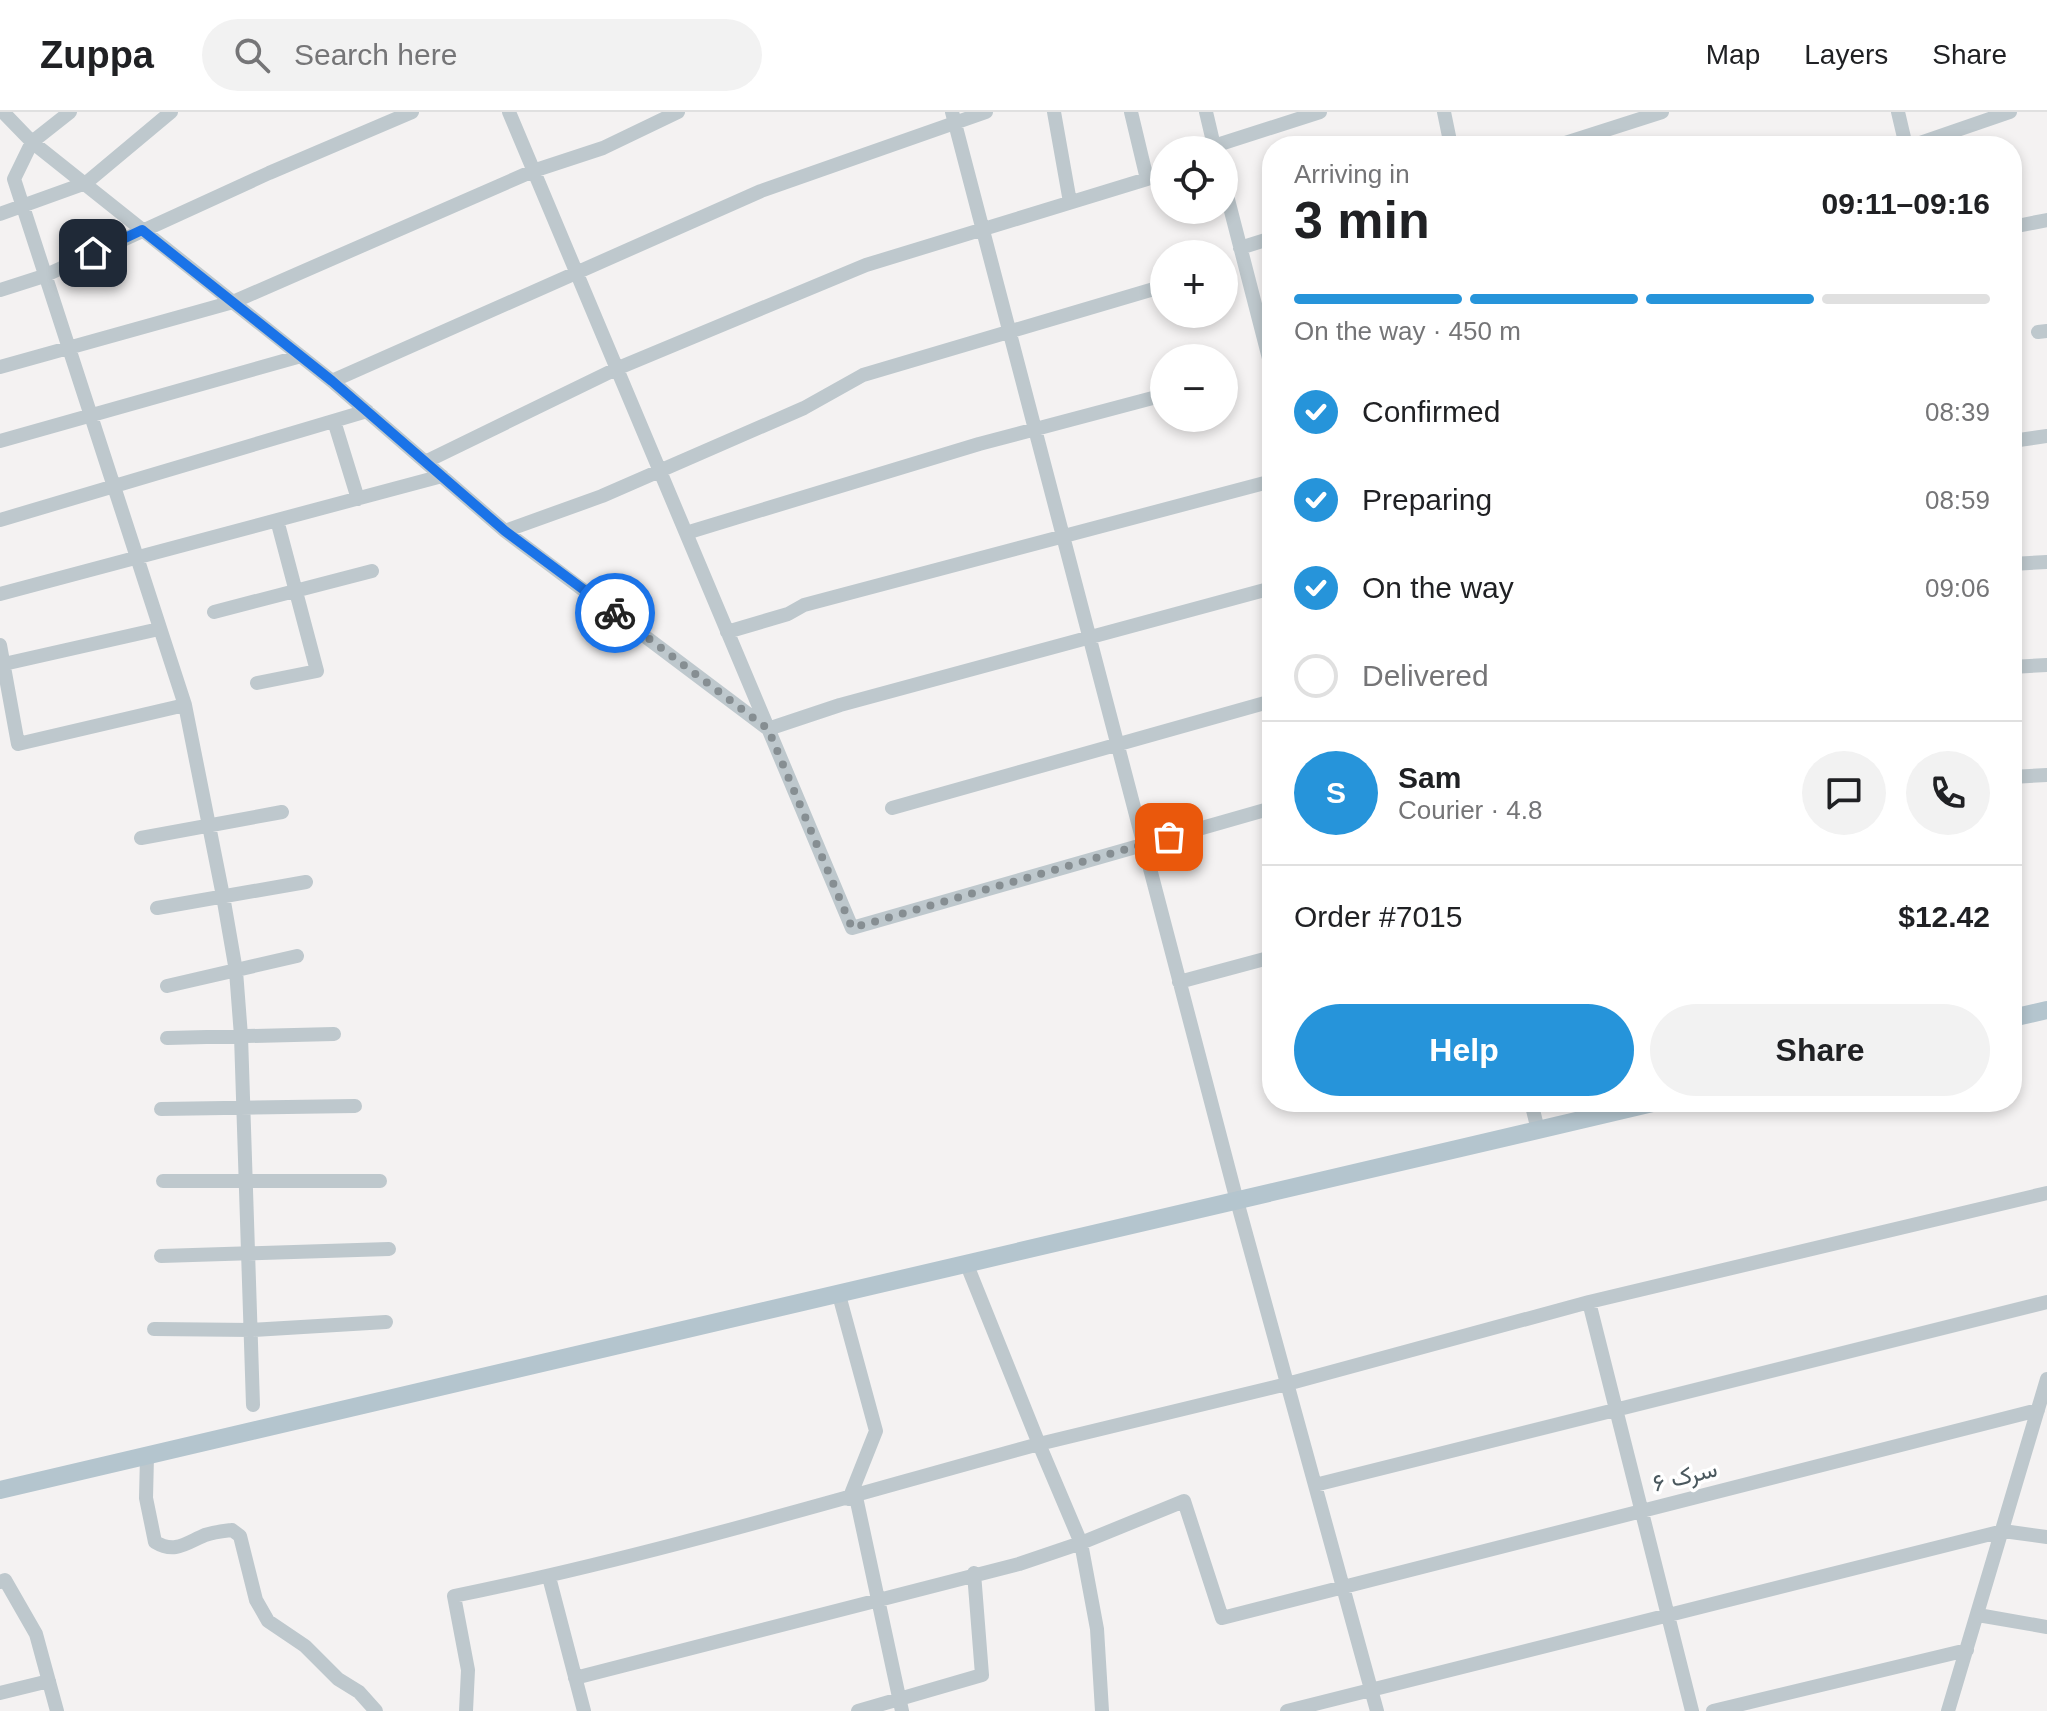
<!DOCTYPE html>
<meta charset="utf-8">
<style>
body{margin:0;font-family:Helvetica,Vazirmatn,sans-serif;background:#f2f2f2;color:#202124;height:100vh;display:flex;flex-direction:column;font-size:30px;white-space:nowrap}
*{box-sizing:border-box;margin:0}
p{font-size:26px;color:#757577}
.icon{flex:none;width:44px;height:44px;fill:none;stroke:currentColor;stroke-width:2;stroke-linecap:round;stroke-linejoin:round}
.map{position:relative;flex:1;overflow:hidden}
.details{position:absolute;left:1262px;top:24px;width:760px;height:976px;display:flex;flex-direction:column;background:#fff;border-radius:32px;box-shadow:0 4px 12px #0003}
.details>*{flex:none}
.controls{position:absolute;left:1150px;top:24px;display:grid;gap:16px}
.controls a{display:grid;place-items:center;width:88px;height:88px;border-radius:50%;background:#fff;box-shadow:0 4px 12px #0003;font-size:40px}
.pin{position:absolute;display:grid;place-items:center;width:68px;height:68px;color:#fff;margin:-34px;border-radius:16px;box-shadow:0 4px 12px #0006}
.courier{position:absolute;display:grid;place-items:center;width:80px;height:80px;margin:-40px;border:6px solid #1a73e8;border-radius:50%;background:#fff;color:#222;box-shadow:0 2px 10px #0007}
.headline em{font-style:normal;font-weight:600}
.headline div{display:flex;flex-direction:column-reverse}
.headline{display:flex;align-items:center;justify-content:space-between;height:136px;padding:0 32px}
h1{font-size:52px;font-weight:600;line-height:60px}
.bar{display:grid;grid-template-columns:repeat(4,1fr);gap:12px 8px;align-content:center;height:96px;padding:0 32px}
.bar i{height:10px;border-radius:6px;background:#e0e0e0}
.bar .selected{background:#2694da}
.bar p{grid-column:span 4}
.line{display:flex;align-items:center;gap:20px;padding:0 32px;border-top:2px solid #e0e0e0}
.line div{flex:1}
.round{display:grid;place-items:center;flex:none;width:84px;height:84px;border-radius:42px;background:#f2f2f2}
ol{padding:0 32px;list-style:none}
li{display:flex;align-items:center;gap:24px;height:88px}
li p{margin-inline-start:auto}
li .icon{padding:8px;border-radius:50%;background:#2694da;color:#fff;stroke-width:4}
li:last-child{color:#757577}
li i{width:44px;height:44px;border:4px solid #e0e0e0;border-radius:50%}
.cta{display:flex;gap:16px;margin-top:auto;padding:16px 32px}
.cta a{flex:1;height:92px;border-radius:48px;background:#2694da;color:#fff;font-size:32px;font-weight:600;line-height:92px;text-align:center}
.cta a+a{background:#f2f2f2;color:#202124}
header{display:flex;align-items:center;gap:48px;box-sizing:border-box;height:112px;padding:0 40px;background:#fff;border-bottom:2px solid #e0e0e0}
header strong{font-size:38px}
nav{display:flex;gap:44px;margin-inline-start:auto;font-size:28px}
.search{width:560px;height:72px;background:#f2f2f2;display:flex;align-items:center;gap:20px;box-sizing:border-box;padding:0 28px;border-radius:44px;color:#757577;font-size:30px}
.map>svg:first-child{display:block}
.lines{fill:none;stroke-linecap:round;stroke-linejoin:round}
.minor{stroke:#bec8cd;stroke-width:14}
.major{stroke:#b4c5ce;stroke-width:18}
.done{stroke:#868e92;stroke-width:8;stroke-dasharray:0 14.4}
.route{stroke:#1a73e8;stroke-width:10}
.labels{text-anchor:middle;stroke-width:7;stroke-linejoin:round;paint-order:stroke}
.street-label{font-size:24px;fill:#4a585e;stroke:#fff}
</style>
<header>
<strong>Zuppa</strong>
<div class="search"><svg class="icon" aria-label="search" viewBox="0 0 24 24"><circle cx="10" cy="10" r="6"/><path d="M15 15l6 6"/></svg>Search here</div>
<nav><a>Map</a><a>Layers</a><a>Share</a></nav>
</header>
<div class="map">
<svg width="2047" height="1599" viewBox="0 0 2047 1599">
<rect width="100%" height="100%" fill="#f4f2f2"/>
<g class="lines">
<path class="minor" d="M3,0L32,30L332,269L505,419L768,617L840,593L1272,476
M70,0L32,30L14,67L185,593L223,784L236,859L241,924L253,1293
M509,0L852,816L1272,696
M952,0L1237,1089L1377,1599
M1054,0L1070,90
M1206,0L1215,38
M1444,0L1451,34
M1898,0L1906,34
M1214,34L1320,0
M1556,34L1662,0
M1911,34L2010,0
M1224,72L1272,258
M0,102L86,71L171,0
M2012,115L2047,108
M1240,136L1272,126
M0,178L44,164L269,61L412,0
M2038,220L2047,219
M0,255L233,190L533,59L603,36L678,0
M1224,266L1228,265
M332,269L761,79L986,0
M334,309L358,387
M0,329L301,244
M2012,329L2047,324
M425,350L616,257L866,153L1147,67L1131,0
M0,408L367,299
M505,419L602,384L804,296L863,263L1164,174
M686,421L979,332L1164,283
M2012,452L2047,450
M0,482L442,364
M214,500L372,459
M727,520L788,502L804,493L1272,369
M0,533L18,632L185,593
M4,552L159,517
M2012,555L2047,553
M257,571L317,559L277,408
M2012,665L2047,663
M892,696L1272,589
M141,726L282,700
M157,796L306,770
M1179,870L1272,845
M167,874L297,844
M167,926L334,922
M1531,990L1538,1018
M161,997L355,994
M163,1069H380
M161,1144L389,1137
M967,1153L1039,1332L1287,1272L1589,1190L2047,1081
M839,1183L876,1319L849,1387
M1589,1190L1692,1599
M154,1217L252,1218L386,1210
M147,1344L146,1386L155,1430C175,1442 186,1431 205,1423C214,1420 224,1419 232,1418L240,1424L256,1488L268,1509L305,1534L338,1567L359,1580L376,1599
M1315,1373L2047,1190
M856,1385L902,1599
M549,1465L584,1599
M0,1470L5,1468L36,1522L57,1599
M1978,1503L2047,1515
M575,1566L1019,1452L1081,1431L1097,1517L1102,1599
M0,1581L49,1569
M466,1599L468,1558L454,1484C652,1444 845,1385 1039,1332L1081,1431L1184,1389L1222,1506L2038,1298
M858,1599L982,1563L974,1461
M1287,1599L2003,1419L2047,1425
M1713,1599L1967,1538
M1948,1599L2047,1267"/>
<path class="major" d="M2012,906L2047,898
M0,1378L1657,990"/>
</g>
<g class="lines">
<path class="done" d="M615,501L768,617L852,816L1169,725"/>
<path class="route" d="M93,141L142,118L332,269L505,419L615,501"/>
</g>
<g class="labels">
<g class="street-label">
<text transform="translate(1685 1364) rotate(-14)" y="8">سرک ۶</text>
</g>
</g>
</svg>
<div class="controls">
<a><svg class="icon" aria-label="locate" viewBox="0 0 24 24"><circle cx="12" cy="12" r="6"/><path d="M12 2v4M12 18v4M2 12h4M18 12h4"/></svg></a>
<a>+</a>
<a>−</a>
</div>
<div class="pin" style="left:1169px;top:725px;background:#ea580c"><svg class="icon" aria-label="bag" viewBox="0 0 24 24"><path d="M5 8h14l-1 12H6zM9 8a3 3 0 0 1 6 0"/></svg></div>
<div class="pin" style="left:93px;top:141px;background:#1f2937"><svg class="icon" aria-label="home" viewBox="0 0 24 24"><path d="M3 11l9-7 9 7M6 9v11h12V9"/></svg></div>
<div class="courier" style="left:615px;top:501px"><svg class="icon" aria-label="bike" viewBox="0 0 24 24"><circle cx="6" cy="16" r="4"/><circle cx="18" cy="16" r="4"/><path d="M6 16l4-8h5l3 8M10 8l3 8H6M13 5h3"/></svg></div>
<section class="details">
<div class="headline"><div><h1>3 min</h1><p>Arriving in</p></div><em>09:11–09:16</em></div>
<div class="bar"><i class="selected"></i><i class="selected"></i><i class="selected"></i><i></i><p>On the way · 450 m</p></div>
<ol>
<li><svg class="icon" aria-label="check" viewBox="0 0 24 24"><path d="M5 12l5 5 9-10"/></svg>Confirmed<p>08:39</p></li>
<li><svg class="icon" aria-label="check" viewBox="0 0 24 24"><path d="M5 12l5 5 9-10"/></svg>Preparing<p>08:59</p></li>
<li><svg class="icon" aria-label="check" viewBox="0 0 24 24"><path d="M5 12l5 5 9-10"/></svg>On the way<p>09:06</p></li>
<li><i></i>Delivered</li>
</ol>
<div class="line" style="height:144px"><b class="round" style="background:#2694da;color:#fff">S</b><div><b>Sam</b><p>Courier · 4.8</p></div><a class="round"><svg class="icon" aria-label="chat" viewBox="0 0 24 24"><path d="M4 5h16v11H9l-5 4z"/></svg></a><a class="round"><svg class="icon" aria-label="phone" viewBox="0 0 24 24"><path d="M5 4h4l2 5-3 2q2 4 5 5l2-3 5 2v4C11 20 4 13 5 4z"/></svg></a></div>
<div class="line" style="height:104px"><div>Order #7015</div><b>$12.42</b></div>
<div class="cta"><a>Help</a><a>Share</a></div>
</section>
</div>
